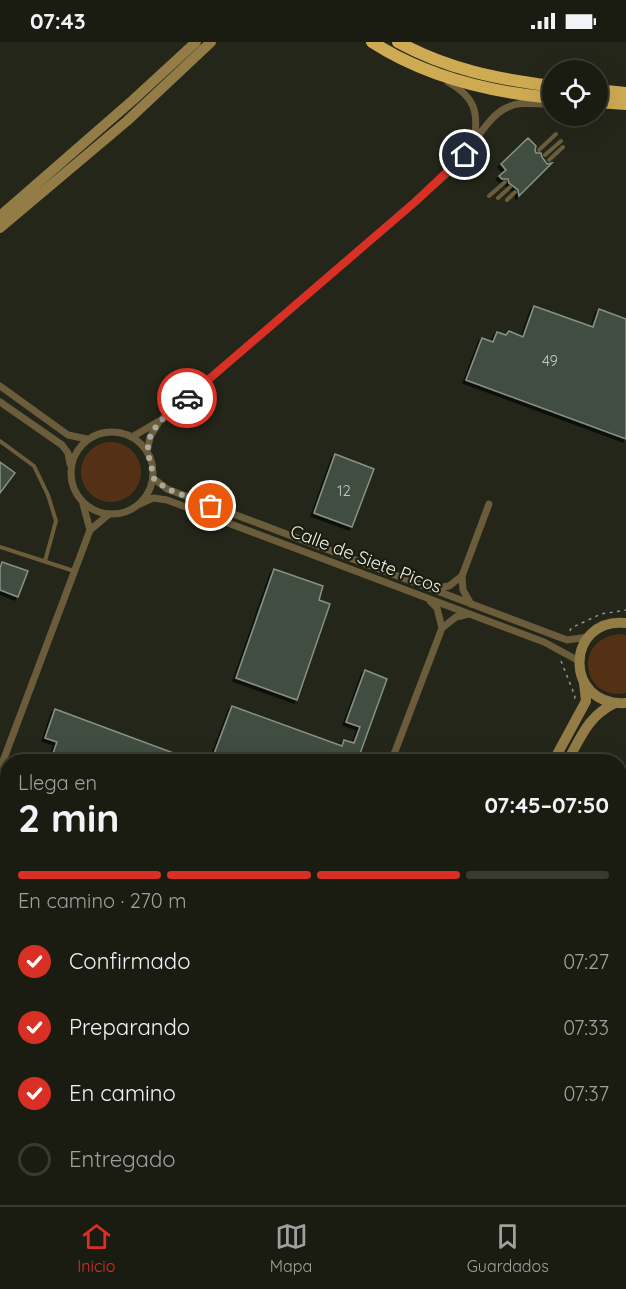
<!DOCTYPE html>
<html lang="es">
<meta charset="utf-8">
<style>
body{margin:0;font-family:Quicksand,sans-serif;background:#272920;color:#f1f3f6;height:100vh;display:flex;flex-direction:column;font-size:22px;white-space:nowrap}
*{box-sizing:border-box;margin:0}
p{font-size:20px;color:#9fa19f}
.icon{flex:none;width:33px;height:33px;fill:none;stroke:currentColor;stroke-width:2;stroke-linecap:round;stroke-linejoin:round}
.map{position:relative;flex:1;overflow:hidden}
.drawer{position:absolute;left:0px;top:712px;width:627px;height:452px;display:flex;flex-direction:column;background:#1a1c12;border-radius:24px 24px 0 0;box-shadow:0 6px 24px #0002,0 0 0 2px #383a32}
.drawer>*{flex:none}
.buttons{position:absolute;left:542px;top:18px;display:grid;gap:12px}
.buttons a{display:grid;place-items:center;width:66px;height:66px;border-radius:50%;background:#1a1c12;box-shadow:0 6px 24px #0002,0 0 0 2px #383a32;font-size:30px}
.pin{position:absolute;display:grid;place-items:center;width:51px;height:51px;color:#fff;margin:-26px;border:3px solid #fff;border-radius:50%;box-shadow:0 2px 6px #0007}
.courier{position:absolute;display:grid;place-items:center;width:60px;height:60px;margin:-30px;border:4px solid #d93025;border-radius:50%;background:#fff;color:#222;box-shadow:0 2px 8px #0007}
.overview em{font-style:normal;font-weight:800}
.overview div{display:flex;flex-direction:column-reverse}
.overview{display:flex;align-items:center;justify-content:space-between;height:102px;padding:0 18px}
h1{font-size:39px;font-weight:800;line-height:45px}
.bar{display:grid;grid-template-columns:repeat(4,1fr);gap:9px 6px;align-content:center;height:72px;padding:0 18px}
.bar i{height:8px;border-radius:4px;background:#383a32}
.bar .active{background:#d93025}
.bar p{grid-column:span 4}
ol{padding:0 18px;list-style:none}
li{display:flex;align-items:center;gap:18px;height:66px}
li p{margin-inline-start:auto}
li .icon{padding:6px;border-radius:50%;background:#d93025;color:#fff;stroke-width:4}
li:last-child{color:#9fa19f}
li i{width:33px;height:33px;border:3px solid #383a32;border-radius:50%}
.status{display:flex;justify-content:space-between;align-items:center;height:42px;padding:0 30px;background:#1a1c12;direction:ltr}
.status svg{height:16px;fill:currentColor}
.tabs{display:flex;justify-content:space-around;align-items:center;height:84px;border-top:2px solid #383a32;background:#1a1c12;font-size:16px;color:#9fa19f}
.tabs a{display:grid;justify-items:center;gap:3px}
.tabs .active{color:#d93025}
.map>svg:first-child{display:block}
.green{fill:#543114}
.building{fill:#404d41;stroke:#859386;stroke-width:1.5;filter:url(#shadow)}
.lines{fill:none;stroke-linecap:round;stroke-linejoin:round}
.path{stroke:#929589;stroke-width:1.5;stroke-dasharray:3 4.5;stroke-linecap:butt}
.lane{stroke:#6b5d3c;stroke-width:4}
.street{stroke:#6b5d3c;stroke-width:7}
.secondary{stroke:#937c46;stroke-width:10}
.highway{stroke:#ceaa53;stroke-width:12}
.done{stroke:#a7aa9f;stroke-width:6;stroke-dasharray:0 10.8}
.route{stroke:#d93025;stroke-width:8}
.labels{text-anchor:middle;stroke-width:4.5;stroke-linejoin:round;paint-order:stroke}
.number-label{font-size:15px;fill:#c2c8be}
.street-label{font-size:18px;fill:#eef1e7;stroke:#1a1d0f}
</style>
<div class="status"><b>07:43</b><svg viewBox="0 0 49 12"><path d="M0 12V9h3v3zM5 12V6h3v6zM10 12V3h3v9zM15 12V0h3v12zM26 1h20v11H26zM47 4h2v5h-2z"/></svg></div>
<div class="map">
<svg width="626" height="1163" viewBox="0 0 626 1163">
<defs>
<filter id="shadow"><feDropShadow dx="-3" dy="3" stdDeviation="0" flood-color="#0009"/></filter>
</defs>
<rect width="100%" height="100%" fill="#232618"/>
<path class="green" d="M81 430a30 30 0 1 1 60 0a30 30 0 1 1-60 0Z
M621,592L626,593V651C581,660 572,595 621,592Z"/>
<path class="building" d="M528,96L536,104L535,108L536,111H541L542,115L547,122L552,121L519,154L518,148L509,141L508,137H502L499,134L506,128L501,122Z
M534,264L593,285L599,267L626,277V397L466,338L482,296L493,300L497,290L506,293L509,289L523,295Z
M335,412L374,427L352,485L314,471Z
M0,420L15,431L0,451Z
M2,520L28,529L18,555L0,548V526Z
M274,527L323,544L319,558L330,562L297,658L236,636Z
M365,628L387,637L357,720H211L232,664L342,704L344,698L354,701L360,685L346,680Z
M55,667L195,719V720H50L57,700L45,696Z
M8,827V880L0,877V845Z"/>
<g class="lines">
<path class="path" d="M570,589L571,586L601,572L626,568
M561,619L575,654L574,659"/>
<path class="lane" d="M539,108L556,92
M545,113L561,99
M549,118L563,105
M489,154L505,140
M498,156L510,145
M507,158L515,150
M0,399L34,424L48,453L56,479L45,519
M0,505L74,529
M626,1078L623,1089H626"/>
<path class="street" d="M448,40C475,55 479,70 474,100
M0,344L68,393L87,397
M0,360L62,403L68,411L70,422
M71 431a41 41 0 1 1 82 0a41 41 0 1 1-82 0Z
M132,395L161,378L415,160C429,147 444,135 457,122C472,106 487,75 506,66C521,58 536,63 552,62
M147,410L150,395L159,380
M153,436L167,447L567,598L588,595
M83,462L90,488
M140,462L153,456L167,458L544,600L579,619
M432,547L449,544L462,534
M430,559L437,566L442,586
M471,562L463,548L462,534L489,462
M391,720L442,586L456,575L469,572
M0,727L90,488L108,473
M620,768H626
M0,933L8,936
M620,1151L626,1153"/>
<path class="secondary" d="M0,174L133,58L196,0
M0,186L127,79L211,0
M626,581C565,575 563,665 626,661
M553,720L586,659L584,641
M567,720C581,695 588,674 615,661
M0,949H6
M0,1067L8,1084
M0,1091L8,1108
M28,1156L31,1163
M39,1156L42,1163
M430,1163L431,1156
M442,1163L443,1156"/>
<path class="highway" d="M372,0C426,35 489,50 552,56
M398,0C447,27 497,37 552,44
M597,48L626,51
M597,60L626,62"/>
</g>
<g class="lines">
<path class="done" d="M187,356C171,370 147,385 148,408C148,417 153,426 153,436L167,447L211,464"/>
<path class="route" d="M187,356L415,160L465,113"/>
</g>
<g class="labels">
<g class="number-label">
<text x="550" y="324">49</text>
<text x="344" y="454">12</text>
</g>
<g class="street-label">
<text transform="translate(366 517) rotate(21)" y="6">Calle de Siete Picos</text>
</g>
</g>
</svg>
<div class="buttons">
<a><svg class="icon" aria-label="locate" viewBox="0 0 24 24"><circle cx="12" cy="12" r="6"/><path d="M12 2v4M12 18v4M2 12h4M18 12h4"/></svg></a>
</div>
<div class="pin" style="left:211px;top:464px;background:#ea580c"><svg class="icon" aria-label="bag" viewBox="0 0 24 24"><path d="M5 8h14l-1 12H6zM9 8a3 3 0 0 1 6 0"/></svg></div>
<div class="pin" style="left:465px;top:113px;background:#1f2937"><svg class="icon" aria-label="home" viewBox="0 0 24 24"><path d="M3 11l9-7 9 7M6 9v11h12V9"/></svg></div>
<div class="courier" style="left:187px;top:356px"><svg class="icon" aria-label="car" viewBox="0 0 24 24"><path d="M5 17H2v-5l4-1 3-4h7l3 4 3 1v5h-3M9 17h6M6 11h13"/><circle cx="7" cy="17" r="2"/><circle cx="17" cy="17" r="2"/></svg></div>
<section class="drawer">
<div class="overview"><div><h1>2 min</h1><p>Llega en</p></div><em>07:45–07:50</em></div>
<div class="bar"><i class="active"></i><i class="active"></i><i class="active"></i><i></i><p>En camino · 270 m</p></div>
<ol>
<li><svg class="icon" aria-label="check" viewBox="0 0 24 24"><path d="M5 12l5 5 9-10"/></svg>Confirmado<p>07:27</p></li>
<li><svg class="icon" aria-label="check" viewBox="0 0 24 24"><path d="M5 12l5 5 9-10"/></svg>Preparando<p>07:33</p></li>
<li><svg class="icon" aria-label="check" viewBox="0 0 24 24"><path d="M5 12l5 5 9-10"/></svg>En camino<p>07:37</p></li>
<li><i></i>Entregado</li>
</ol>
</section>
</div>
<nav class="tabs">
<a class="active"><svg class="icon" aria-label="home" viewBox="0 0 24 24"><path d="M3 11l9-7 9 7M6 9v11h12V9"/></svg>Inicio</a>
<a><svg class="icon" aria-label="map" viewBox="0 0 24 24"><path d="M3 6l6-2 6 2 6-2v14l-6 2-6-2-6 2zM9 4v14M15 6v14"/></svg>Mapa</a>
<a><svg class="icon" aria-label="saved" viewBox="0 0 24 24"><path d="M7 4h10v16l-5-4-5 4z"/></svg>Guardados</a>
</nav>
